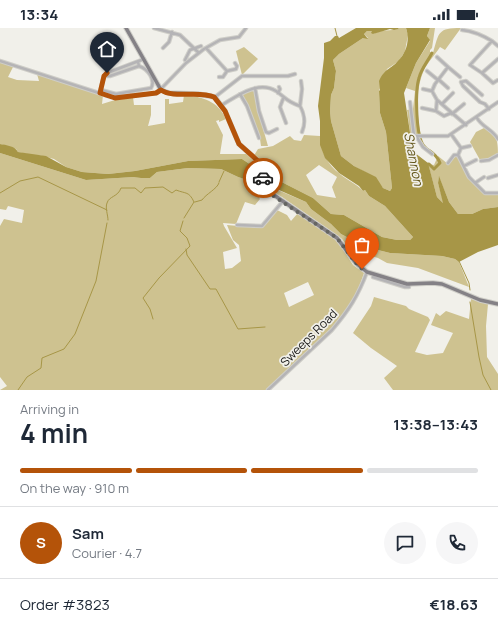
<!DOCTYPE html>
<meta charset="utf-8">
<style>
body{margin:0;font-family:Manrope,sans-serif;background:#f6f6f7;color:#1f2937;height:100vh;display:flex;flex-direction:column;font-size:15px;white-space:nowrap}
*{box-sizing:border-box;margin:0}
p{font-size:13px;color:#747a83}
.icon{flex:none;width:22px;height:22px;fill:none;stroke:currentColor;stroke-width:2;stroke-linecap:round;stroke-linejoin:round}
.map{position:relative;height:362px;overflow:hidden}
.drawer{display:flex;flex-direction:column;background:#fff;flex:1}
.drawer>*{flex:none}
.pin{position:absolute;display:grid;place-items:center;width:34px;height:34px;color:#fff;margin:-41px -17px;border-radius:50% 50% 50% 0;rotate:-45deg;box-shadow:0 0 4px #0007}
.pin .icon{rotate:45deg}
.courier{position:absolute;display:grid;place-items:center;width:40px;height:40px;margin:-20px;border:3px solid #b45309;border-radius:50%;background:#fff;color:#222;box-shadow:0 1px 5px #0007}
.summary em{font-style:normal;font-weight:700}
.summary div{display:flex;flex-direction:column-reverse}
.summary{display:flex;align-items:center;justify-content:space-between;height:68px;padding:0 20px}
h1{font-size:26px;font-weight:700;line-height:30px}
.bar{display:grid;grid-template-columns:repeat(4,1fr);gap:6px 4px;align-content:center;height:48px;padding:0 20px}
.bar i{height:5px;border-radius:3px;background:#e0e1e3}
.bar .on{background:#b45309}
.bar p{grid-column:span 4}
.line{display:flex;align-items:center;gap:10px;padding:0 20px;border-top:1px solid #e0e1e3}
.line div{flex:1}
.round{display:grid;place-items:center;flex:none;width:42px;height:42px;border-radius:21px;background:#f6f6f7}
.status{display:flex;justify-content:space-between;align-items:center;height:28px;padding:0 20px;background:#fff;direction:ltr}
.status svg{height:11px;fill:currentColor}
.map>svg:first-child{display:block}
.green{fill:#cec290;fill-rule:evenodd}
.water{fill:#a79647}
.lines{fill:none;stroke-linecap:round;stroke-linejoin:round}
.stream{stroke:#a79647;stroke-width:1}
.river{stroke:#a79647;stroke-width:3}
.minor-casing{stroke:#cfcec8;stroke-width:4.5}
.major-casing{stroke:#cfcec8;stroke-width:5.5}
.minor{stroke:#b5b4b6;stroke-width:2.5}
.major{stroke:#848186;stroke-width:3.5}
.done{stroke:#656562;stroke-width:4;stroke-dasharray:0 7.2}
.route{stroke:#b45309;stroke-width:5}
.labels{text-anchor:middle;stroke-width:3.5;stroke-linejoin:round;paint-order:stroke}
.street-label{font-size:12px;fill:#1a1a18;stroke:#f1f0ea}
.water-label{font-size:13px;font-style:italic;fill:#625519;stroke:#f1f0ea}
</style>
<div class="status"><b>13:34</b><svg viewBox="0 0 49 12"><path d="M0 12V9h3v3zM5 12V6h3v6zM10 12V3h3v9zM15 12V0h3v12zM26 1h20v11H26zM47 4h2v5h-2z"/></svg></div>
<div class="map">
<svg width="498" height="362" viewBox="0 0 498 362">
<rect width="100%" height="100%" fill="#f1f0ea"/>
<path class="green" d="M398,0H406L408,7L405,23L399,33L387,41L379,63L380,85L386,104L392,160L390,163L383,160L374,149L354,138L341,128L331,93L330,83L331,67L334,60L336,43L333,32L339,26L363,10H368L364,6L367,3H373V6C382,1 390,3 399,1Z
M430,0H435L432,20L430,22V24L433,25C439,4 438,0 461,0L445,22L440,19C435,27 428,34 424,42C415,62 417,88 421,109L411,111L407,82L413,81L415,63L406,60L416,35L430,13L427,8Z
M244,19L258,31L242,47L236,23Z
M0,34L13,39L8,49L17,52L39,53L37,46L103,67L102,76L115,72L133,69L134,77H151V87L148,98L165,95V71H169V76L183,74L184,67C203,69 218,73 226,91L219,94V92L216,93L223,107L220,126H247L253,129L258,121L273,118L290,108L294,112L301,113L304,107L320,108C320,123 328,137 340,146C347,152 357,156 363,163L365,162L369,168L385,178L413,209L410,212H397L382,209L344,187L331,186L313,170L260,143L242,131L188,133L135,143L108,146L82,144L66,139L54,131L39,127H32L18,124L16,121L0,116ZM319,137L337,149L332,159L336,170L317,167L306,147Z
M251,62H254L255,64L258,83L268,118H261L260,111L242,66Z
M484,100C497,104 498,114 498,126L487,131L480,132L470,114L476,104Z
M0,125L86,152L134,149L150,150L157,144L188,140L221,141L238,149L265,157L268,166L267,167L259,161L256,165L260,171L255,177L245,174L236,196L223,195L224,198L237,220L223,224L225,241L232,240L241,233L239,217L233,212L227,197L262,200L277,182L287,187L291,193L298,185L337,212L353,237L364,245C349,296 303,328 266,362H0L7,358L0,349V198L4,191L22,195L24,182L8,178L6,182L0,181ZM308,254L314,267L289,279L284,265Z
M438,128L448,136L455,129H458L468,149L485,166H498V179L483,181L472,186H458L449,174L439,149L438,155L444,176L437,169L428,136L434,137Z
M266,157L306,174L311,181L331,196L341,206L366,219L390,225L442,228L455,231L459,234L469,259L418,240L387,235L378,230L349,221L342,211L334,205L282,169L269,162Z
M374,269L406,278L409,281L428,289L430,292L415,324L427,327L443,325L453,305L431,297L436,285L440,288L446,283L469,291L471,271L488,276L486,298L487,329L498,346V362H393L384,350L397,338L371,320L353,305L371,278Z"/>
<path class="water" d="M356,0H398L399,1L394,2L390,1L373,6L371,5L372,3H367L364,6L368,11L363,10L339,26L333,32L336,43L334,60L331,67L330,83L331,93L341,128L354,138L376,149L383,160L390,163L392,160L386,104L380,85L379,63L380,62L379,53C385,40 390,42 398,33C407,24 410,11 406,0H430L427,8L430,12L416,35L404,65L411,111H413V115L411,119L412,127L415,125L428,135L437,169L443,175L438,155L439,148L449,174L458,186H472L483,181L498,179V217L478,224L459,234L455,231L442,228L390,225L366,219L341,206L331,196L311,181L306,174L279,162L238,149L221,141L188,140L157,144L150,150H141L134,149L86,152L0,125V116C6,117 15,118 18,124L46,128L66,139L82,144L108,146L135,143L188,133L242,131L260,143L313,170L331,186L344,187L382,209L397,212H410L413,209L385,178L369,168L365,162L363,163L359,158L339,145L325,130L320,117V93L318,78L324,30V15L330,13L335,8H338L339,10Z"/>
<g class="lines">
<path class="stream" d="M335,0L337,8
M219,154L224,143
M0,165L20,153L38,149L107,182
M195,174L202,172C206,166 217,161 219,155
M184,190L194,174
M108,192C108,187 105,180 107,175C109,168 118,169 121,160H135L141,165L145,160L163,159L172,165L176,162C186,166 189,163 194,174
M186,221L187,227L210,261H216L238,301L265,299
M459,233L469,255L470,262
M470,274L479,329L483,347L491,362
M153,291L150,281L143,270L159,250L190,218L187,210L180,203L183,193
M18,362L27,349L41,340L42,330L64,321L75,306L96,253L107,195"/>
<path class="river" d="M425,137L429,136L434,141L440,135C435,122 426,124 422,115C416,103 415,62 419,50C421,41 428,33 432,25"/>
<g class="minor-casing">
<path id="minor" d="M154,0L180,7L199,25
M462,2C473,3 482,7 492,13
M498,18L492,13L470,37L482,45L498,31
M163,20L169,14L172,4
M206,20L227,43L236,41L237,38L235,35
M437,29L448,39L435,56L432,63L437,72L466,97
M185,32L190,22L201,18
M0,33L108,68L121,69L157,65L186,35L204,21L220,12L239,9L246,0
M448,39L460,49
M427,43L438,52
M482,45L493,55L498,52
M105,48H110L139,38
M219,49H223L227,43
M438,51L448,60
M255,60L259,83L266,104L269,105L277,101
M423,61L432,63
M101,62L116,66L151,60C156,52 148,41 139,38L138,34
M100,64L104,48L107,45L144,31
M278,65L280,61L279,59
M240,66L247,78L259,110
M482,67L466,53L461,54L463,58L480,74L485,76L489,81
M215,69L242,48H288L295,46
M283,71L280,79L286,95
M437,72L436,83L444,88L451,85
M410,74L414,108H416L423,119L432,126
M442,76L453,65
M222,77C237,68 258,52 276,63C286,70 287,74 300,78C304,85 306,95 302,104
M300,78L302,61L301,53
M422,80L436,83
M452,86L464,76
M477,90C482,99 492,101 498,111
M451,106L461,120L458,127L469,149L485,165H498
M416,108H448L498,74
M461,120L470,118
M481,133L489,132L498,127
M448,135L454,127H458
M464,138L476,132
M488,150L498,147
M475,155L484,149
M237,197L262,198L283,173
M373,249L405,259H409V256
M268,362L332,302C349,282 358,268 367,244"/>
</g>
<g class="major-casing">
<path id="major" d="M126,0L161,62L169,65L198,66L215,69L225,83L239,116L258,133L268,163L337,210L356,235L367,244L407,256L433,255L442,256L480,272L498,276"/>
</g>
<use href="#minor" class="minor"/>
<use href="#major" class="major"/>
</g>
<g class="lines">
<path class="done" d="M263,150L269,165L337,210L356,235L362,241"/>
<path class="route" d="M107,45L104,48L100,65L115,70L156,65L161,62C174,71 199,62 214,69L225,83L239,116L258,133L263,150"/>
</g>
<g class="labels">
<g class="street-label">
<text transform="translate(309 310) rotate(-45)" y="4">Sweeps Road</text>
</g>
<g class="water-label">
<text transform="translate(414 131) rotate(79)" y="5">Shannon</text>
</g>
</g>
</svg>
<div class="pin" style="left:362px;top:241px;background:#ea580c"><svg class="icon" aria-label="bag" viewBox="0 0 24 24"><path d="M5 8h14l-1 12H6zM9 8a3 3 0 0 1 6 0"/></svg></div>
<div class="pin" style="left:107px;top:45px;background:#1f2937"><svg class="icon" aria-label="home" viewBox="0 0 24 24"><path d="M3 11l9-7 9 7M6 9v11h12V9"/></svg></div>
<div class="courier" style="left:263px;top:150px"><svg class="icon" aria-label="car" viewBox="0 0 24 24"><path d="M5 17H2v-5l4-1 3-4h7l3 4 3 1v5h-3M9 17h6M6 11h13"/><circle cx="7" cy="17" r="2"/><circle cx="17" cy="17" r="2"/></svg></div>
</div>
<section class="drawer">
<div class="summary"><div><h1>4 min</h1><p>Arriving in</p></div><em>13:38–13:43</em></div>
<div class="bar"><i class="on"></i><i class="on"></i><i class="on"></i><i></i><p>On the way · 910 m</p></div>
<div class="line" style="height:72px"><b class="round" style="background:#b45309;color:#fff">S</b><div><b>Sam</b><p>Courier · 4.7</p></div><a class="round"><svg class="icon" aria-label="chat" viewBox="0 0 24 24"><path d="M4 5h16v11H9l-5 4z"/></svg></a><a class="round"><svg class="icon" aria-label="phone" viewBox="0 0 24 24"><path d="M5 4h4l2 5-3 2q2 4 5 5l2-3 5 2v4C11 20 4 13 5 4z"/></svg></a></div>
<div class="line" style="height:52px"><div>Order #3823</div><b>€18.63</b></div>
</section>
